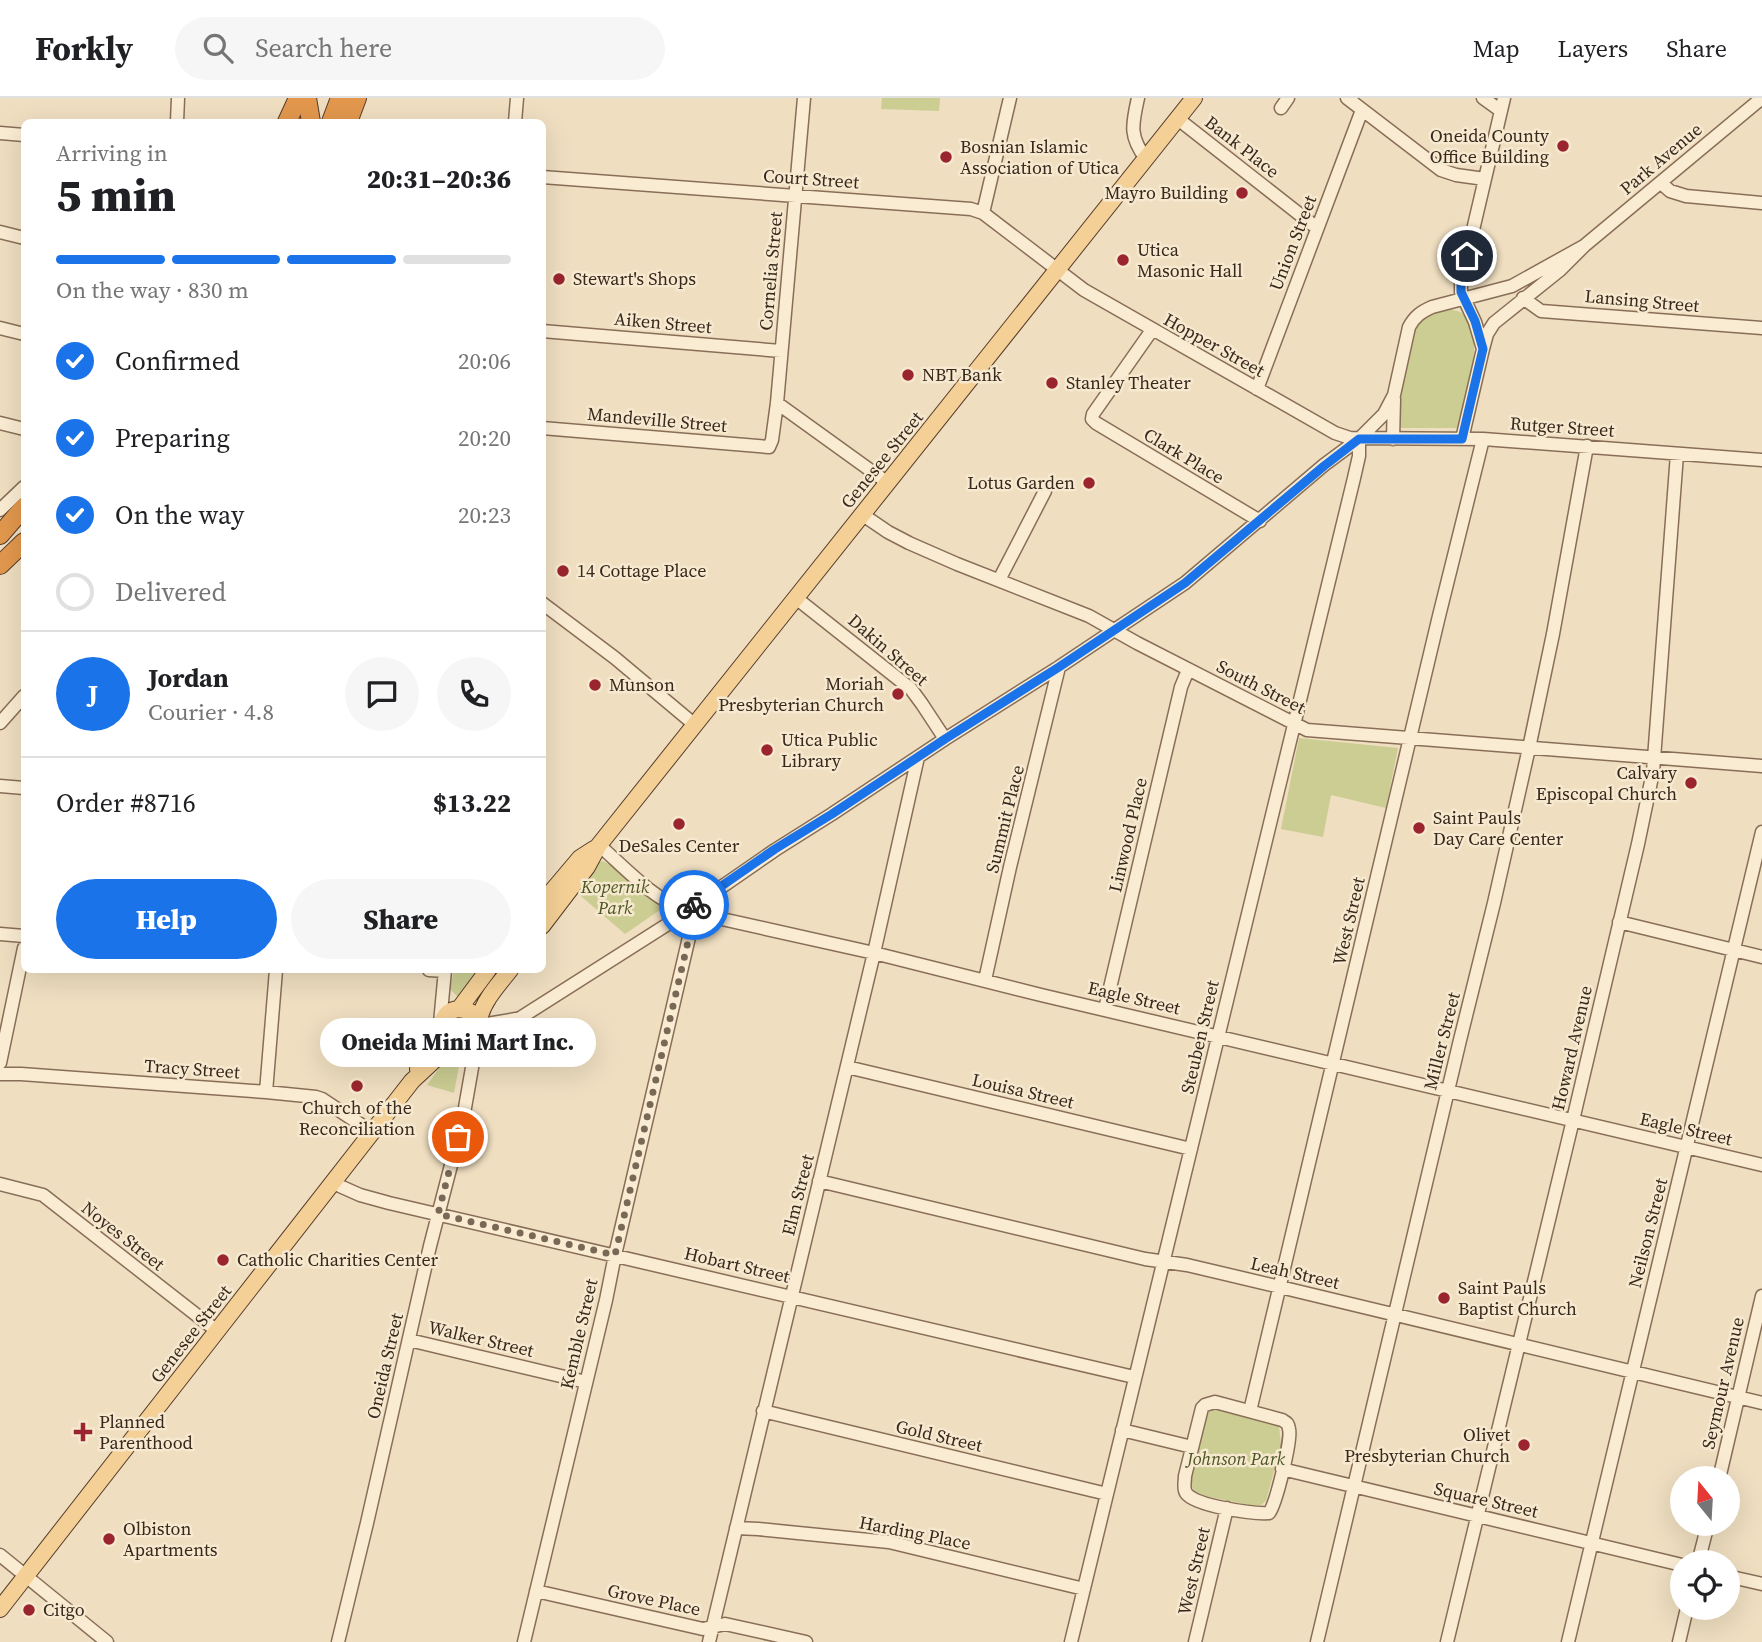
<!DOCTYPE html>
<meta charset="utf-8">
<style>
body{margin:0;font-family:"Source Serif 4",serif;background:#f6f6f6;color:#202124;height:100vh;display:flex;flex-direction:column;font-size:26px;white-space:nowrap}
*{box-sizing:border-box;margin:0}
p{font-size:23px;color:#757577}
.icon{flex:none;width:38px;height:38px;fill:none;stroke:currentColor;stroke-width:2;stroke-linecap:round;stroke-linejoin:round}
.map{position:relative;flex:1;overflow:hidden}
.side{position:absolute;left:21px;top:21px;width:525px;height:854px;display:flex;flex-direction:column;background:#fff;border-radius:10px;box-shadow:0 7px 28px #0002}
.side>*{flex:none}
.needle{width:46px;rotate:342deg}
.controls{position:absolute;left:1670px;top:1368px;display:grid;gap:14px}
.controls a{display:grid;place-items:center;width:70px;height:70px;border-radius:50%;background:#fff;box-shadow:0 7px 28px #0002;font-size:35px}
.pin{position:absolute;display:grid;place-items:center;width:60px;height:60px;color:#fff;margin:-30px;border:4px solid #fff;border-radius:50%;box-shadow:0 2px 7px #0007}
.courier{position:absolute;display:grid;place-items:center;width:70px;height:70px;margin:-35px;border:5px solid #1a73e8;border-radius:50%;background:#fff;color:#222;box-shadow:0 2px 9px #0007}
.bubble{position:absolute;height:49px;border-radius:24px;background:#fff;box-shadow:0 7px 28px #0002;font-size:23px;font-weight:800;line-height:49px;text-align:center}
.headline em{font-style:normal;font-weight:800}
.headline div{display:flex;flex-direction:column-reverse}
.headline{display:flex;align-items:center;justify-content:space-between;height:119px;padding:0 35px}
h1{font-size:46px;font-weight:800;line-height:52px}
.bar{display:grid;grid-template-columns:repeat(4,1fr);gap:10px 7px;align-content:center;height:84px;padding:0 35px}
.bar i{height:9px;border-radius:5px;background:#e0e0e0}
.bar .current{background:#1a73e8}
.bar p{grid-column:span 4}
.line{display:flex;align-items:center;gap:18px;padding:0 35px;border-top:2px solid #e0e0e0}
.line div{flex:1}
.round{display:grid;place-items:center;flex:none;width:74px;height:74px;border-radius:37px;background:#f6f6f6}
ol{padding:0 35px;list-style:none}
li{display:flex;align-items:center;gap:21px;height:77px}
li p{margin-inline-start:auto}
li .icon{padding:7px;border-radius:50%;background:#1a73e8;color:#fff;stroke-width:4}
li:last-child{color:#757577}
li i{width:38px;height:38px;border:4px solid #e0e0e0;border-radius:50%}
.action{display:flex;gap:14px;margin-top:auto;padding:14px 35px}
.action a{flex:1;height:80px;border-radius:42px;background:#1a73e8;color:#fff;font-size:28px;font-weight:800;line-height:80px;text-align:center}
.action a+a{background:#f6f6f6;color:#202124}
header{display:flex;align-items:center;gap:42px;box-sizing:border-box;height:98px;padding:0 35px;background:#fff;border-bottom:2px solid #e0e0e0}
header strong{font-size:33px}
nav{display:flex;gap:38px;margin-inline-start:auto;font-size:24px}
.search{width:490px;height:63px;background:#f6f6f6;display:flex;align-items:center;gap:18px;box-sizing:border-box;padding:0 24px;border-radius:38px;color:#757577;font-size:26px}
.map>svg:first-child{display:block}
.green{fill:#cbcd93}
.lines{fill:none;stroke-linecap:round;stroke-linejoin:round}
.minor-casing{stroke:#896e57;stroke-width:15}
.major-casing{stroke:#563d2c;stroke-width:18}
.highway-casing{stroke:#563d2c;stroke-width:20}
.minor{stroke:#faecd3;stroke-width:12}
.major{stroke:#f4d096;stroke-width:16}
.highway{stroke:#e2974d;stroke-width:18}
.done{stroke:#786855;stroke-width:7;stroke-dasharray:0 12.6}
.route{stroke:#1a73e8;stroke-width:9}
.poi-dot{fill:#9a252e;stroke:#f6e9cf;stroke-width:2.5}
.labels{text-anchor:middle;stroke-width:5;stroke-linejoin:round;paint-order:stroke}
.poi-label{font-size:18px;fill:#38281c;stroke:#f6e9cf;text-anchor:start}
.street-label{font-size:18px;fill:#38281c;stroke:#f6e9cf}
.park-label{font-size:18px;font-style:italic;fill:#4b5522;stroke:#f6e9cf}
</style>
<header>
<strong>Forkly</strong>
<div class="search"><svg class="icon" aria-label="search" viewBox="0 0 24 24"><circle cx="10" cy="10" r="6"/><path d="M15 15l6 6"/></svg>Search here</div>
<nav><a>Map</a><a>Layers</a><a>Share</a></nav>
</header>
<div class="map">
<svg width="1762" height="1544" viewBox="0 0 1762 1544">
<rect width="100%" height="100%" fill="#efdec0"/>
<path class="green" d="M882,0H940L939,13L881,11Z
M1451,211C1455,213 1459,213 1462,215C1488,234 1465,303 1459,330H1397V307L1414,233C1422,215 1433,213 1451,211Z
M1299,640L1398,650L1386,710L1331,697L1323,739L1281,731Z
M603,763L610,767L662,809L660,812L625,836L575,793L597,765Z
M454,872H478L464,897L458,899L450,891Z
M465,912L481,939L452,953L440,925Z
M443,965L459,968L454,995L427,987Z
M1218,1310L1279,1328L1281,1347L1266,1403L1261,1407L1254,1408L1196,1396L1192,1389L1189,1379L1206,1321L1209,1314Z"/>
<g class="lines">
<g class="minor-casing">
<path id="minor" d="M1138,0C1132,27 1129,38 1146,61
M1347,0L1441,72L1456,77L1485,81
M1483,0L1501,13
M1281,10L1288,0
M1178,21L1317,130
M177,24L178,0
M515,24L517,0
M0,35L24,37
M542,79L971,111L983,115L1084,192L1335,335L1350,340L1483,341L1762,362
M1661,85L1670,93L1686,98L1762,105
M983,115L1010,0
M0,134L24,140
M1523,200L1541,213L1762,230
M0,230L24,236
M1152,232L1093,316L1092,321L1096,325L1260,423
M542,233L781,253
M1483,251L1475,224L1461,194V183L1504,0
M1257,291L1362,12
M777,305L888,385
M0,325L24,331
M542,330L769,349L772,342L777,305L804,0
M1393,341L1394,301
M1462,341L1483,251L1487,236L1494,225L1560,172L1584,148L1762,0
M0,412L24,389
M863,417L888,434L909,445L957,466L1089,518L1137,545L1307,632L1762,668
M999,482L1045,393
M796,500L911,591L922,606L945,641
M542,505L615,560L695,627
M0,625L24,598
M0,688L24,690
M599,747C626,771 652,800 686,813L874,855L1041,897L1762,1067
M1619,824L1762,859
M0,836L24,838
M429,872L445,873
M985,882L1010,769L1059,569
M1105,911L1181,589L1188,572
M440,925L445,872
M481,927L516,921
M478,944L507,932L520,920L668,826L775,752L832,716L945,641L1059,569L1185,485L1324,367L1359,341L1384,316L1394,297L1409,229C1415,218 1421,214 1432,209L1512,188L1584,148
M0,965L24,850
M847,969L1191,1051
M0,976H21L266,994L316,999L322,1001L372,1034
M266,994L276,872
M819,1083L1145,1161L1187,1167L1280,1189L1762,1305
M333,1085L360,1097L389,1105L1134,1279
M0,1086L43,1097L217,1233
M409,1242L586,1284
M1215,1304L1282,1322C1287,1325 1288,1325 1289,1331C1292,1341 1276,1406 1269,1415C1253,1416 1195,1408 1186,1395C1183,1390 1185,1384 1185,1378L1202,1310L1205,1307Z
M763,1313L1107,1396
M1250,1313L1439,518L1483,341
M1122,1332L1192,1349
M1282,1371L1682,1467
M1719,1381L1762,1198
M736,1430L758,1431L889,1444L1084,1491
M0,1457L107,1544
M1698,1465L1708,1426
M1727,1478L1762,1486
M536,1493L703,1531L725,1526L806,1544
M338,1544L367,1425L430,1148L463,1021L476,947
M524,1544L606,1202L615,1157L690,835L686,813
M709,1544L874,855L918,659
M1071,1544L1354,380L1359,358V341
M1195,1544L1227,1410
M1317,1544L1460,942L1494,805L1529,650L1553,536L1587,348
M1447,1544L1573,1022L1638,746L1653,674L1677,356
M1568,1544L1762,734
M1679,1544L1687,1510"/>
</g>
<g class="major-casing">
<path id="major" d="M542,805L580,760L594,751
M542,828L587,769L599,747L1194,0
M459,911L488,872
M479,922C483,903 498,887 510,872
M418,971C423,962 429,952 434,943C441,929 443,907 464,912C471,913 477,918 480,925C491,954 443,969 438,933
M0,1511L412,983L442,955L452,953"/>
</g>
<g class="highway-casing">
<path id="highway" d="M307,0L311,24
M287,24L298,0
M331,24L340,0
M348,24L357,0
M0,437L24,409
M0,467L24,444"/>
</g>
<use href="#minor" class="minor"/>
<use href="#major" class="major"/>
<use href="#highway" class="highway"/>
</g>
<g class="lines">
<path class="done" d="M458,1039L438,1116L615,1157L690,835L686,813L694,807"/>
<path class="route" d="M694,807L775,751L832,716L945,641L1059,569L1185,485L1324,368L1359,341H1462L1483,251L1475,223L1461,194V183L1467,158"/>
</g>
<g class="poi-dot">
<circle cx="1563" cy="48" r="7"/>
<circle cx="946" cy="59" r="7"/>
<circle cx="1242" cy="95" r="7"/>
<circle cx="1123" cy="162" r="7"/>
<circle cx="559" cy="181" r="7"/>
<circle cx="908" cy="277" r="7"/>
<circle cx="1052" cy="285" r="7"/>
<circle cx="1089" cy="385" r="7"/>
<circle cx="563" cy="473" r="7"/>
<circle cx="595" cy="587" r="7"/>
<circle cx="898" cy="596" r="7"/>
<circle cx="767" cy="652" r="7"/>
<circle cx="1691" cy="685" r="7"/>
<circle cx="679" cy="726" r="7"/>
<circle cx="1419" cy="730" r="7"/>
<circle cx="357" cy="988" r="7"/>
<circle cx="223" cy="1162" r="7"/>
<circle cx="1444" cy="1200" r="7"/>
<path d="M79.5 1323.5h7v7h7v7h-7v7h-7v-7h-7v-7h7z"/>
<circle cx="1524" cy="1347" r="7"/>
<circle cx="109" cy="1441" r="7"/>
<circle cx="29" cy="1512" r="7"/>
</g>
<g class="labels">
<g class="poi-label">
<text x="1549" y="44" text-anchor="end">Oneida County<tspan x="1549" dy="21">Office Building</tspan></text>
<text x="960" y="55">Bosnian Islamic<tspan x="960" dy="21">Association of Utica</tspan></text>
<text x="1228" y="101" text-anchor="end">Mayro Building</text>
<text x="1137" y="158">Utica<tspan x="1137" dy="21">Masonic Hall</tspan></text>
<text x="573" y="187">Stewart's Shops</text>
<text x="922" y="283">NBT Bank</text>
<text x="1066" y="291">Stanley Theater</text>
<text x="1075" y="391" text-anchor="end">Lotus Garden</text>
<text x="577" y="479">14 Cottage Place</text>
<text x="884" y="592" text-anchor="end">Moriah<tspan x="884" dy="21">Presbyterian Church</tspan></text>
<text x="609" y="593">Munson</text>
<text x="781" y="648">Utica Public<tspan x="781" dy="21">Library</tspan></text>
<text x="1677" y="681" text-anchor="end">Calvary<tspan x="1677" dy="21">Episcopal Church</tspan></text>
<text x="1433" y="726">Saint Pauls<tspan x="1433" dy="21">Day Care Center</tspan></text>
<text x="679" y="754" text-anchor="middle">DeSales Center</text>
<text x="357" y="1016" text-anchor="middle">Church of the<tspan x="357" dy="21">Reconciliation</tspan></text>
<text x="237" y="1168">Catholic Charities Center</text>
<text x="1458" y="1196">Saint Pauls<tspan x="1458" dy="21">Baptist Church</tspan></text>
<text x="99" y="1330">Planned<tspan x="99" dy="21">Parenthood</tspan></text>
<text x="1510" y="1343" text-anchor="end">Olivet<tspan x="1510" dy="21">Presbyterian Church</tspan></text>
<text x="123" y="1437">Olbiston<tspan x="123" dy="21">Apartments</tspan></text>
<text x="43" y="1518">Citgo</text>
</g>
<g class="street-label">
<text transform="translate(1242 49) rotate(38)" y="6">Bank Place</text>
<text transform="translate(1661 61) rotate(-40)" y="6">Park Avenue</text>
<text transform="translate(811 81) rotate(4)" y="6">Court Street</text>
<text transform="translate(1293 145) rotate(-69)" y="6">Union Street</text>
<text transform="translate(771 173) rotate(-85)" y="6">Cornelia Street</text>
<text transform="translate(1642 203) rotate(5)" y="6">Lansing Street</text>
<text transform="translate(663 225) rotate(5)" y="6">Aiken Street</text>
<text transform="translate(1214 247) rotate(29)" y="6">Hopper Street</text>
<text transform="translate(657 322) rotate(5)" y="6">Mandeville Street</text>
<text transform="translate(1562 329) rotate(4)" y="6">Rutger Street</text>
<text transform="translate(1184 358) rotate(31)" y="6">Clark Place</text>
<text transform="translate(882 362) rotate(-51)" y="6">Genesee Street</text>
<text transform="translate(888 552) rotate(41)" y="6">Dakin Street</text>
<text transform="translate(1261 589) rotate(27)" y="6">South Street</text>
<text transform="translate(1005 721) rotate(-76)" y="6">Summit Place</text>
<text transform="translate(1128 737) rotate(-77)" y="6">Linwood Place</text>
<text transform="translate(1349 823) rotate(-77)" y="6">West Street</text>
<text transform="translate(1134 900) rotate(13)" y="6">Eagle Street</text>
<text transform="translate(1200 939) rotate(-77)" y="6">Steuben Street</text>
<text transform="translate(1442 943) rotate(-76)" y="6">Miller Street</text>
<text transform="translate(1572 950) rotate(-77)" y="6">Howard Avenue</text>
<text transform="translate(192 971) rotate(4)" y="6">Tracy Street</text>
<text transform="translate(1023 993) rotate(13)" y="6">Louisa Street</text>
<text transform="translate(1686 1031) rotate(13)" y="6">Eagle Street</text>
<text transform="translate(798 1097) rotate(-76)" y="6">Elm Street</text>
<text transform="translate(1648 1135) rotate(-76)" y="6">Neilson Street</text>
<text transform="translate(123 1138) rotate(38)" y="6">Noyes Street</text>
<text transform="translate(737 1167) rotate(13)" y="6">Hobart Street</text>
<text transform="translate(1295 1175) rotate(13)" y="6">Leah Street</text>
<text transform="translate(191 1236) rotate(-52)" y="6">Genesee Street</text>
<text transform="translate(579 1236) rotate(-77)" y="6">Kemble Street</text>
<text transform="translate(481 1241) rotate(13)" y="6">Walker Street</text>
<text transform="translate(385 1268) rotate(-77)" y="6">Oneida Street</text>
<text transform="translate(1723 1285) rotate(-77)" y="6">Seymour Avenue</text>
<text transform="translate(939 1338) rotate(13)" y="6">Gold Street</text>
<text transform="translate(1486 1402) rotate(13)" y="6">Square Street</text>
<text transform="translate(915 1435) rotate(11)" y="6">Harding Place</text>
<text transform="translate(1194 1473) rotate(-77)" y="6">West Street</text>
<text transform="translate(654 1502) rotate(12)" y="6">Grove Place</text>
</g>
<g class="park-label">
<text x="615" y="795">Kopernik<tspan x="615" dy="21">Park</tspan></text>
<text x="1236" y="1367">Johnson Park</text>
</g>
</g>
</svg>
<div class="controls">
<a><svg class="needle" viewBox="-14 -14 28 28"><path d="M0-13l5 13h-10z" fill="#e53935"/><path d="M0 13l5-13h-10z" fill="#757577"/></svg></a>
<a><svg class="icon" aria-label="locate" viewBox="0 0 24 24"><circle cx="12" cy="12" r="6"/><path d="M12 2v4M12 18v4M2 12h4M18 12h4"/></svg></a>
</div>
<div class="pin" style="left:458px;top:1039px;background:#ea580c"><svg class="icon" aria-label="bag" viewBox="0 0 24 24"><path d="M5 8h14l-1 12H6zM9 8a3 3 0 0 1 6 0"/></svg></div>
<div class="pin" style="left:1467px;top:158px;background:#1f2937"><svg class="icon" aria-label="home" viewBox="0 0 24 24"><path d="M3 11l9-7 9 7M6 9v11h12V9"/></svg></div>
<div class="courier" style="left:694px;top:807px"><svg class="icon" aria-label="bike" viewBox="0 0 24 24"><circle cx="6" cy="16" r="4"/><circle cx="18" cy="16" r="4"/><path d="M6 16l4-8h5l3 8M10 8l3 8H6M13 5h3"/></svg></div>
<div class="bubble" style="left:320px;top:920px;width:276px">Oneida Mini Mart Inc.</div>
<section class="side">
<div class="headline"><div><h1>5 min</h1><p>Arriving in</p></div><em>20:31–20:36</em></div>
<div class="bar"><i class="current"></i><i class="current"></i><i class="current"></i><i></i><p>On the way · 830 m</p></div>
<ol>
<li><svg class="icon" aria-label="check" viewBox="0 0 24 24"><path d="M5 12l5 5 9-10"/></svg>Confirmed<p>20:06</p></li>
<li><svg class="icon" aria-label="check" viewBox="0 0 24 24"><path d="M5 12l5 5 9-10"/></svg>Preparing<p>20:20</p></li>
<li><svg class="icon" aria-label="check" viewBox="0 0 24 24"><path d="M5 12l5 5 9-10"/></svg>On the way<p>20:23</p></li>
<li><i></i>Delivered</li>
</ol>
<div class="line" style="height:126px"><b class="round" style="background:#1a73e8;color:#fff">J</b><div><b>Jordan</b><p>Courier · 4.8</p></div><a class="round"><svg class="icon" aria-label="chat" viewBox="0 0 24 24"><path d="M4 5h16v11H9l-5 4z"/></svg></a><a class="round"><svg class="icon" aria-label="phone" viewBox="0 0 24 24"><path d="M5 4h4l2 5-3 2q2 4 5 5l2-3 5 2v4C11 20 4 13 5 4z"/></svg></a></div>
<div class="line" style="height:91px"><div>Order #8716</div><b>$13.22</b></div>
<div class="action"><a>Help</a><a>Share</a></div>
</section>
</div>
